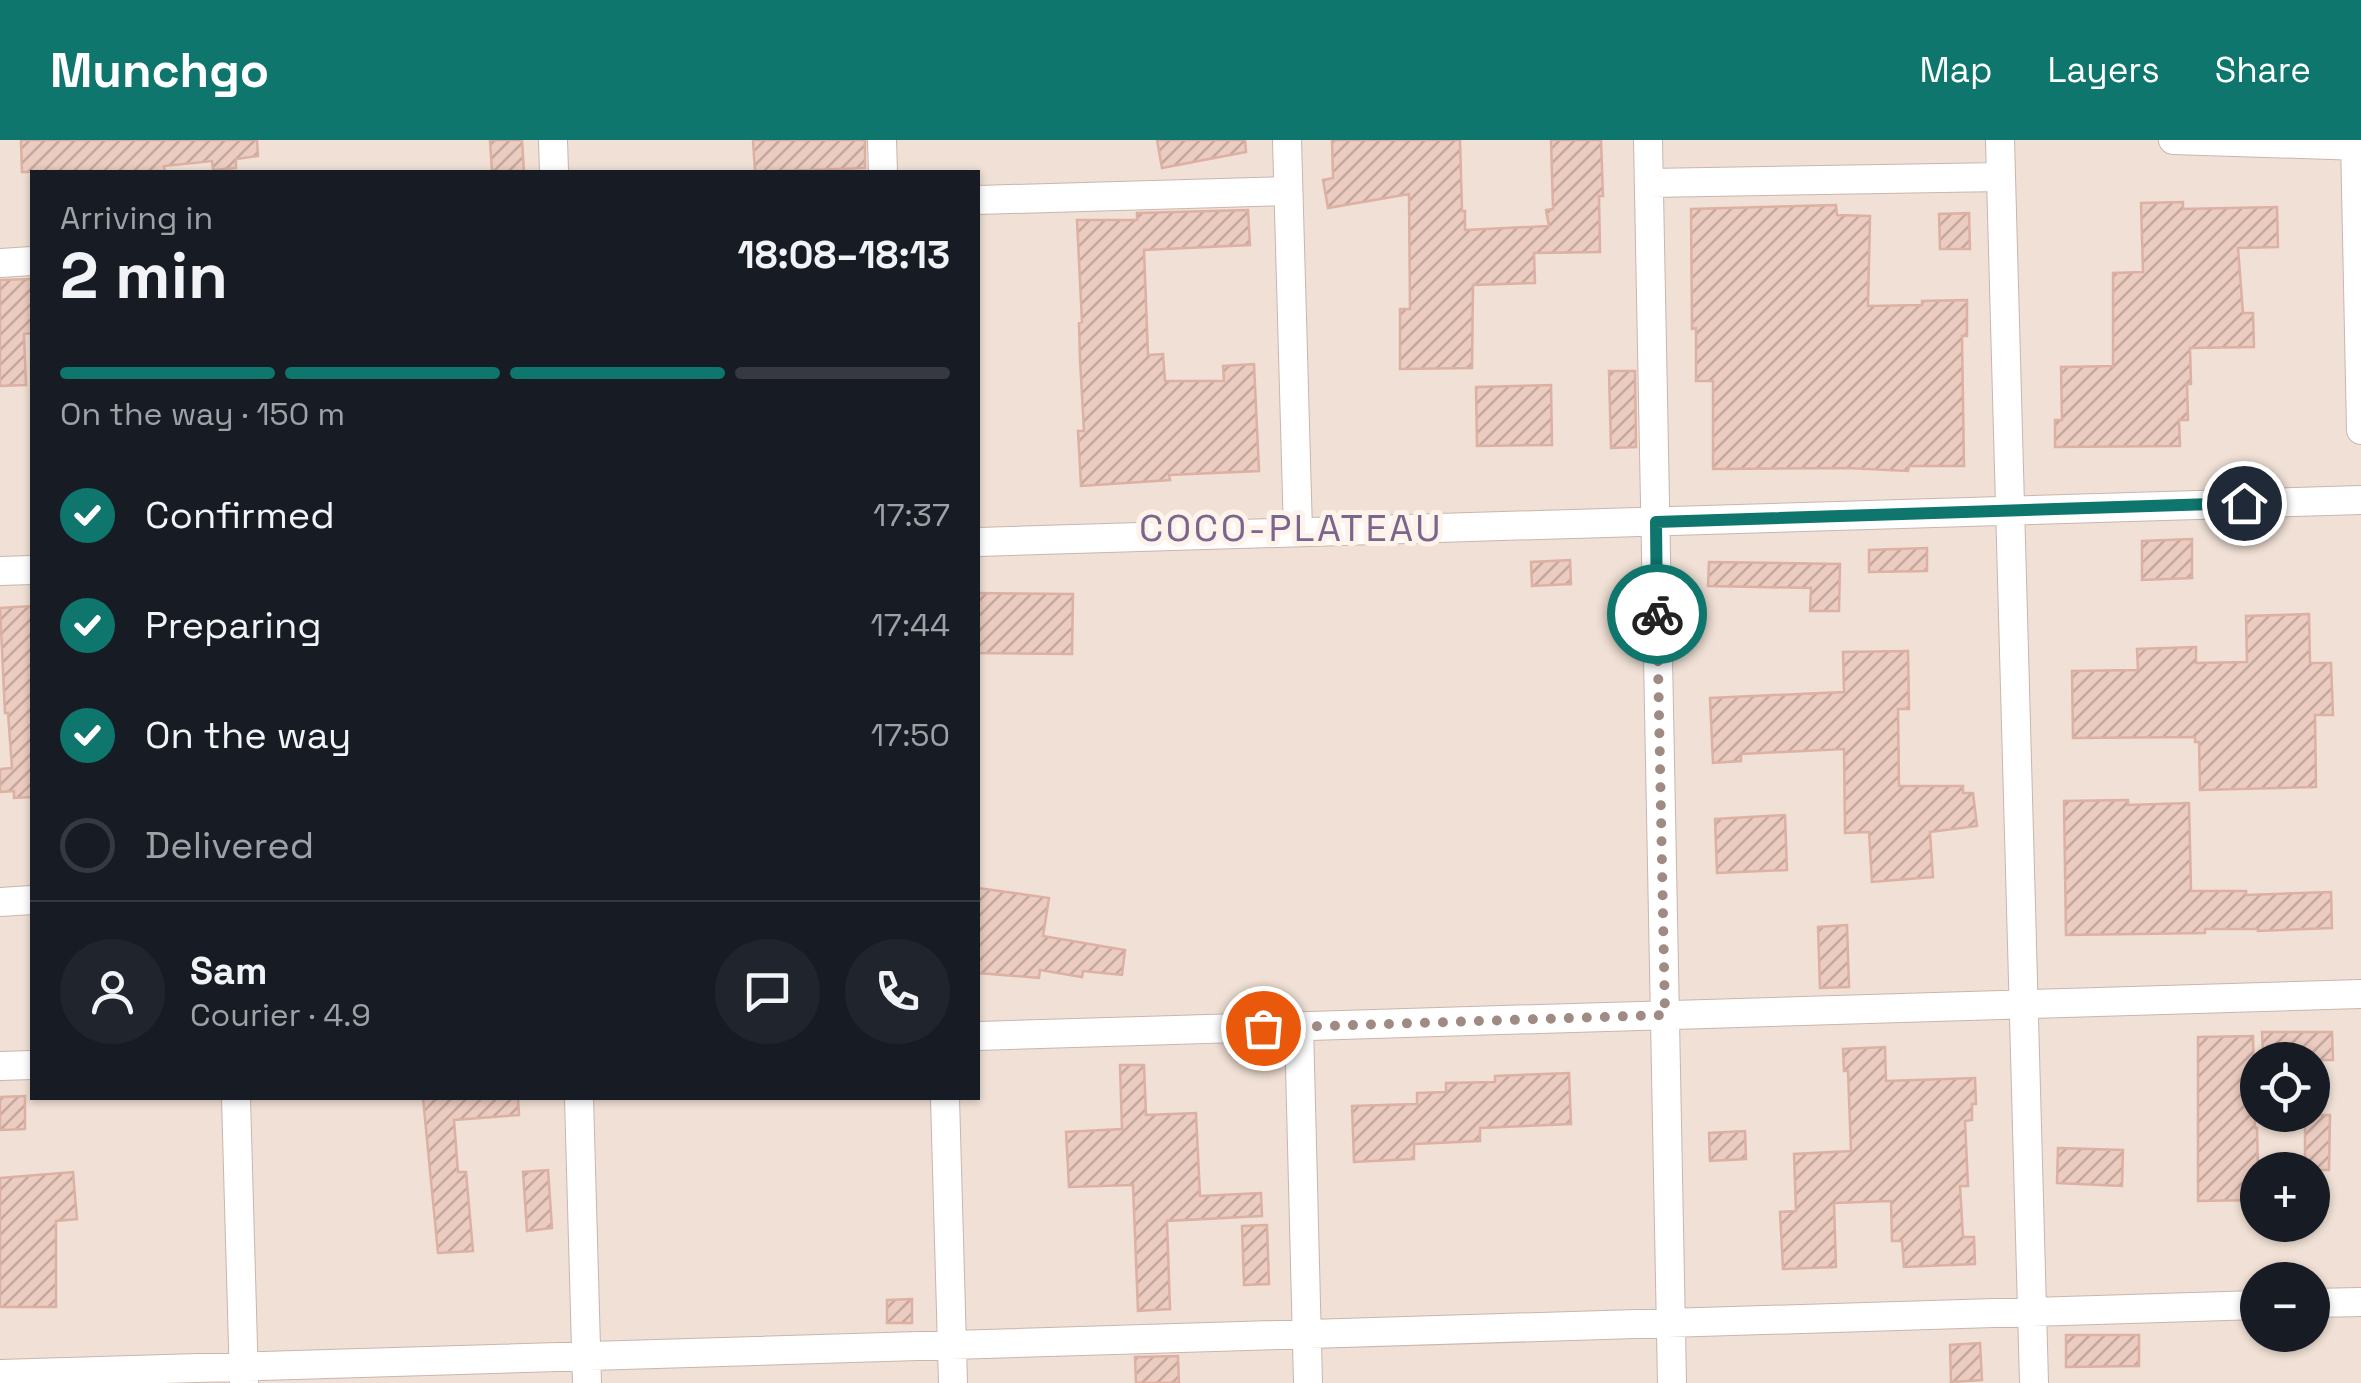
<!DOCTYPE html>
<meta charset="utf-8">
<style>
body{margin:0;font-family:"Space Grotesk",sans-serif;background:#20242c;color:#f1f3f6;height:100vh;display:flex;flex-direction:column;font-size:38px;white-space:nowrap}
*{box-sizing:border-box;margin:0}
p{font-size:32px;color:#9ea1a6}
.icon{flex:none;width:55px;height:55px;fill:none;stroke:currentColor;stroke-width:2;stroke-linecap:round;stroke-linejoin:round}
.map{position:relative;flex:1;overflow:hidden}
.panel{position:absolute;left:30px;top:30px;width:950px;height:930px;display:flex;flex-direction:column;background:#171b24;border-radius:0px;box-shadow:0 2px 8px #0004}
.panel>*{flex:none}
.tools{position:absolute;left:2240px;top:902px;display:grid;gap:20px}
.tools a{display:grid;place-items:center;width:90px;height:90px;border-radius:50%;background:#171b24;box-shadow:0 2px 8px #0004;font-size:50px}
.pin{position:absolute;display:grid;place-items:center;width:85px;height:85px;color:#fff;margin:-42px;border:5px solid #fff;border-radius:50%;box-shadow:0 2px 10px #0007}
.courier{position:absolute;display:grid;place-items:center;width:100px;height:100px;margin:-50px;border:8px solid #0f766e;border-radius:50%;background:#fff;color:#222;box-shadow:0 2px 12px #0007}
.headline em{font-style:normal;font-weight:700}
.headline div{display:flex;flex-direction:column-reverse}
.headline{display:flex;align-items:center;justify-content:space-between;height:170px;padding:0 30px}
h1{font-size:65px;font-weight:700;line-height:75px}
.bar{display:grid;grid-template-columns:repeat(4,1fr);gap:15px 10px;align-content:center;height:120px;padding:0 30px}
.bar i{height:12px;border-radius:8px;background:#363941}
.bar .on{background:#0f766e}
.bar p{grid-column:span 4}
.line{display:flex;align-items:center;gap:25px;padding:0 30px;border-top:2px solid #363941}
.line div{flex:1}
.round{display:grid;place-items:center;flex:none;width:105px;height:105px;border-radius:52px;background:#20242c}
ol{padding:0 30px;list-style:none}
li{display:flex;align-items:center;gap:30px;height:110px}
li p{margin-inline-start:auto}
li .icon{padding:10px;border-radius:50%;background:#0f766e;color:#fff;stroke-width:4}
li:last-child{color:#9ea1a6}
li i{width:55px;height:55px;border:5px solid #363941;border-radius:50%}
header{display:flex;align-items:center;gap:60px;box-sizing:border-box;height:140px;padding:0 50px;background:#0f766e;color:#fff}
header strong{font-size:48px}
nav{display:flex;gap:55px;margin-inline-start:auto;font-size:35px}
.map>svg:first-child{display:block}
.residential{fill:#f0e0d5;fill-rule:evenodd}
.building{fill:url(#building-hatch);stroke:#dcb1a3;stroke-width:2.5}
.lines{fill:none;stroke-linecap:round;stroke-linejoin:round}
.street-casing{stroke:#c9b6ad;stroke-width:30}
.street{stroke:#fff;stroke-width:28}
.done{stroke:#9f8b83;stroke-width:10;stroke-dasharray:0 18}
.route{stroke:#0f766e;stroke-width:12}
.labels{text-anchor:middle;stroke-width:10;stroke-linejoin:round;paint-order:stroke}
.neighbourhood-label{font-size:38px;letter-spacing:2.5px;fill:#7a668c;stroke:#fdf3eb}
</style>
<header>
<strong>Munchgo</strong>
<nav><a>Map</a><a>Layers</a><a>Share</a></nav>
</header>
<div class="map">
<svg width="2361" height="1243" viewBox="0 0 2361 1243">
<defs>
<pattern id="building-hatch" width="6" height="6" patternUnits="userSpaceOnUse" patternTransform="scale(2.5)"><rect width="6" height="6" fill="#eccbc0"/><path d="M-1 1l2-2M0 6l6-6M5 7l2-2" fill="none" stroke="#c3a89e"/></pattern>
</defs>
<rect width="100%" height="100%" fill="#f9efe6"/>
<path class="residential" d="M0,0H2361V1243H0ZM32,32H978V958H32ZM2258,920H2312V975H2258ZM2258,1030H2312V1085H2258ZM2258,1140H2312V1195H2258Z"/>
<path class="building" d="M21,0H257L258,16L236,19V28L213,30L212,21L164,26L165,32H22Z
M490,0H522L524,32H492Z
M753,0H865V28L755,32Z
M1157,0H1245L1246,12L1162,28Z
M1332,0H1460L1462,71H1465V90L1549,86L1546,70L1553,69L1551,0H1601L1603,56H1599L1600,112L1534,113L1535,143L1473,145L1472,228L1400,229V169H1410L1409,54L1328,68L1323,40L1333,38Z
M2183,62V69L2277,67L2278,107L2238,108L2243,173H2253L2254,207L2190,208L2191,244H2187L2188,280H2179L2180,306L2055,307V280H2062L2061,227L2113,226V133L2143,132L2141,63Z
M1836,65L1837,75L1870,76L1868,166L1922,165V161L1967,160V196H1962L1964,326H1909L1908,331L1847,328L1713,329V241H1696V188L1692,189L1691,69Z
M1248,70L1250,105L1144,110L1148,215L1163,214L1165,241H1224L1223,226L1254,224L1259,331L1169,335L1170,340L1081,346L1078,291H1084L1080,219L1079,183L1082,182L1077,80H1137V73Z
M1969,73L1970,109H1940L1939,74Z
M31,139L32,193L24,194L26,245L0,246V140Z
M1609,231H1635L1636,307L1611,308Z
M1551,245L1552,305L1477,306L1476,247Z
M2192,399V438L2142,440V401Z
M1927,408V431L1869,432V410Z
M1570,420L1571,444L1532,446L1531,422Z
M1709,422L1840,424L1839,471H1810L1811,448L1708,446Z
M978,453L1073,454L1072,514L978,513Z
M32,466V657L14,658V651L0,652V629L12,628L8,573H5L0,468Z
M2309,474L2310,523H2331L2333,575H2315L2316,647L2200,650L2199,602H2195V597L2073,598L2072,531L2138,530L2137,509L2196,507V523L2247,522L2246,476Z
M1908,511L1909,569H1898L1899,646H1963V653H1973L1977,686L1930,692L1933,737L1872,742L1869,692L1845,693L1844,609L1741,614V621L1713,623L1710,558L1844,552L1843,512Z
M2128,660V665L2189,663L2191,751H2246V755L2331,752L2332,788L2258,791V789H2205V793L2066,795L2064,661Z
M1785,675L1787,730L1717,733L1715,679Z
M978,748L1049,758L1043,796L1125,810L1122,835L1083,831L1082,837L1040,830L1039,838L978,833Z
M1847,785L1849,847L1820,848L1818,787Z
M2262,892H2332L2333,920H2304V915H2263Z
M2253,896L2255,988H2257L2258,1030V1060L2198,1061V897Z
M1885,907L1886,941L1975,938L1976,964H1972V980L1965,981L1968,1046H1960L1963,1097H1974L1975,1124L1904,1127L1902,1101H1892L1891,1061L1834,1063L1836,1127L1783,1129L1780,1072L1796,1071L1794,1014L1851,1011L1848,931H1844L1843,909Z
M1120,925H1144L1146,975L1196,973L1200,1056L1261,1053L1262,1076L1167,1081L1170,1169L1138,1171L1133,1045L1069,1047L1066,992L1122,989Z
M1569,933L1571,984L1480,988V1001L1414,1004V1019L1354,1022L1352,966L1417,964V953L1446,952V943L1495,942V936Z
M25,956V989L0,990V957Z
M423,958H518L519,975L454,980L458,1032H466L473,1111L438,1113Z
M2305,975H2330L2329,1030H2305Z
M1745,991L1746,1019L1710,1021L1709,993Z
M2058,1008L2123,1010L2122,1046L2057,1043Z
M548,1030L552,1088L527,1091L523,1032Z
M73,1032L77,1079L56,1081V1167H0V1038Z
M1267,1085L1269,1144L1244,1145L1242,1086Z
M912,1159V1183H887V1160Z
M2066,1195H2139V1226L2066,1227Z
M1980,1203L1982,1240L1951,1242L1950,1205Z
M1178,1216L1179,1243H1136L1135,1217Z"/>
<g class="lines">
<g class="street-casing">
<path id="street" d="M553,0L554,32
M882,0L883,32
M1287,0L1298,392
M1648,0L1672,1243
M2000,0L2034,1243
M2173,0L2361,6
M2355,0L2361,290
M1649,43L2001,37
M978,60L1288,51
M0,123L32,121
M978,402L2361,360
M0,431L32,430
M0,762L32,760
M1299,886L1308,1243
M978,896L2361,854
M0,926L32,925
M236,958L244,1242
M579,958L587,1243
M945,958L953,1243
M2312,1163L2361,1162
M0,1234L2258,1165"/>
</g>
<use href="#street" class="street"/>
</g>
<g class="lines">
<path class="done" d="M1263,888L1665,875L1657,474"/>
<path class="route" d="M1657,474L1656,382L2244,363"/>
</g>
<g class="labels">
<g class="neighbourhood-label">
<text x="1291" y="401">COCO-PLATEAU</text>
</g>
</g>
</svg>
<div class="tools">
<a><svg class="icon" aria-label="locate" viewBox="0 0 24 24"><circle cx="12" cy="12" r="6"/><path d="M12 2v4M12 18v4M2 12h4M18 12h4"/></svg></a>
<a>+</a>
<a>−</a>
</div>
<div class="pin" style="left:1263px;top:888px;background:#ea580c"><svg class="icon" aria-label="bag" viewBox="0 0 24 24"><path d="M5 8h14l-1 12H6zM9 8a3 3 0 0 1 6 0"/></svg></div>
<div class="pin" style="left:2244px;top:363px;background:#1f2937"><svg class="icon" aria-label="home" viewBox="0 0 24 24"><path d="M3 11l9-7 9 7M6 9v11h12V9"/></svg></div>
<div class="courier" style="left:1657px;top:474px"><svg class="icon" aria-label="bike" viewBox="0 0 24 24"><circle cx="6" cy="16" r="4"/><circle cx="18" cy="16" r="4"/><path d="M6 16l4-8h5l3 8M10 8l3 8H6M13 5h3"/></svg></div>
<section class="panel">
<div class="headline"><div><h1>2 min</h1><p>Arriving in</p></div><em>18:08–18:13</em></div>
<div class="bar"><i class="on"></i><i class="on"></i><i class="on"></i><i></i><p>On the way · 150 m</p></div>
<ol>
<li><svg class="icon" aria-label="check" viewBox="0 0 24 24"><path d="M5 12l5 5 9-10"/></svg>Confirmed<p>17:37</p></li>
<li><svg class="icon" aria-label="check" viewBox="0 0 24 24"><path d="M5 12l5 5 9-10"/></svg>Preparing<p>17:44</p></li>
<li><svg class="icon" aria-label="check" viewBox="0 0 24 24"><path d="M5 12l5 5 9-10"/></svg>On the way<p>17:50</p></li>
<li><i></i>Delivered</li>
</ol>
<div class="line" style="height:180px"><a class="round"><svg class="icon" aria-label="person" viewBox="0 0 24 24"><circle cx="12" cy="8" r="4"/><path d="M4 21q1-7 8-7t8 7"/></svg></a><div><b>Sam</b><p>Courier · 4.9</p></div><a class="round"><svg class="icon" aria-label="chat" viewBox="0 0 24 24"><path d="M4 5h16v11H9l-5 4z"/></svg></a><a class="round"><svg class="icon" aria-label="phone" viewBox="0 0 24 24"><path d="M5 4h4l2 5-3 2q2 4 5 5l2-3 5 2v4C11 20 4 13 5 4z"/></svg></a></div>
</section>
</div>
